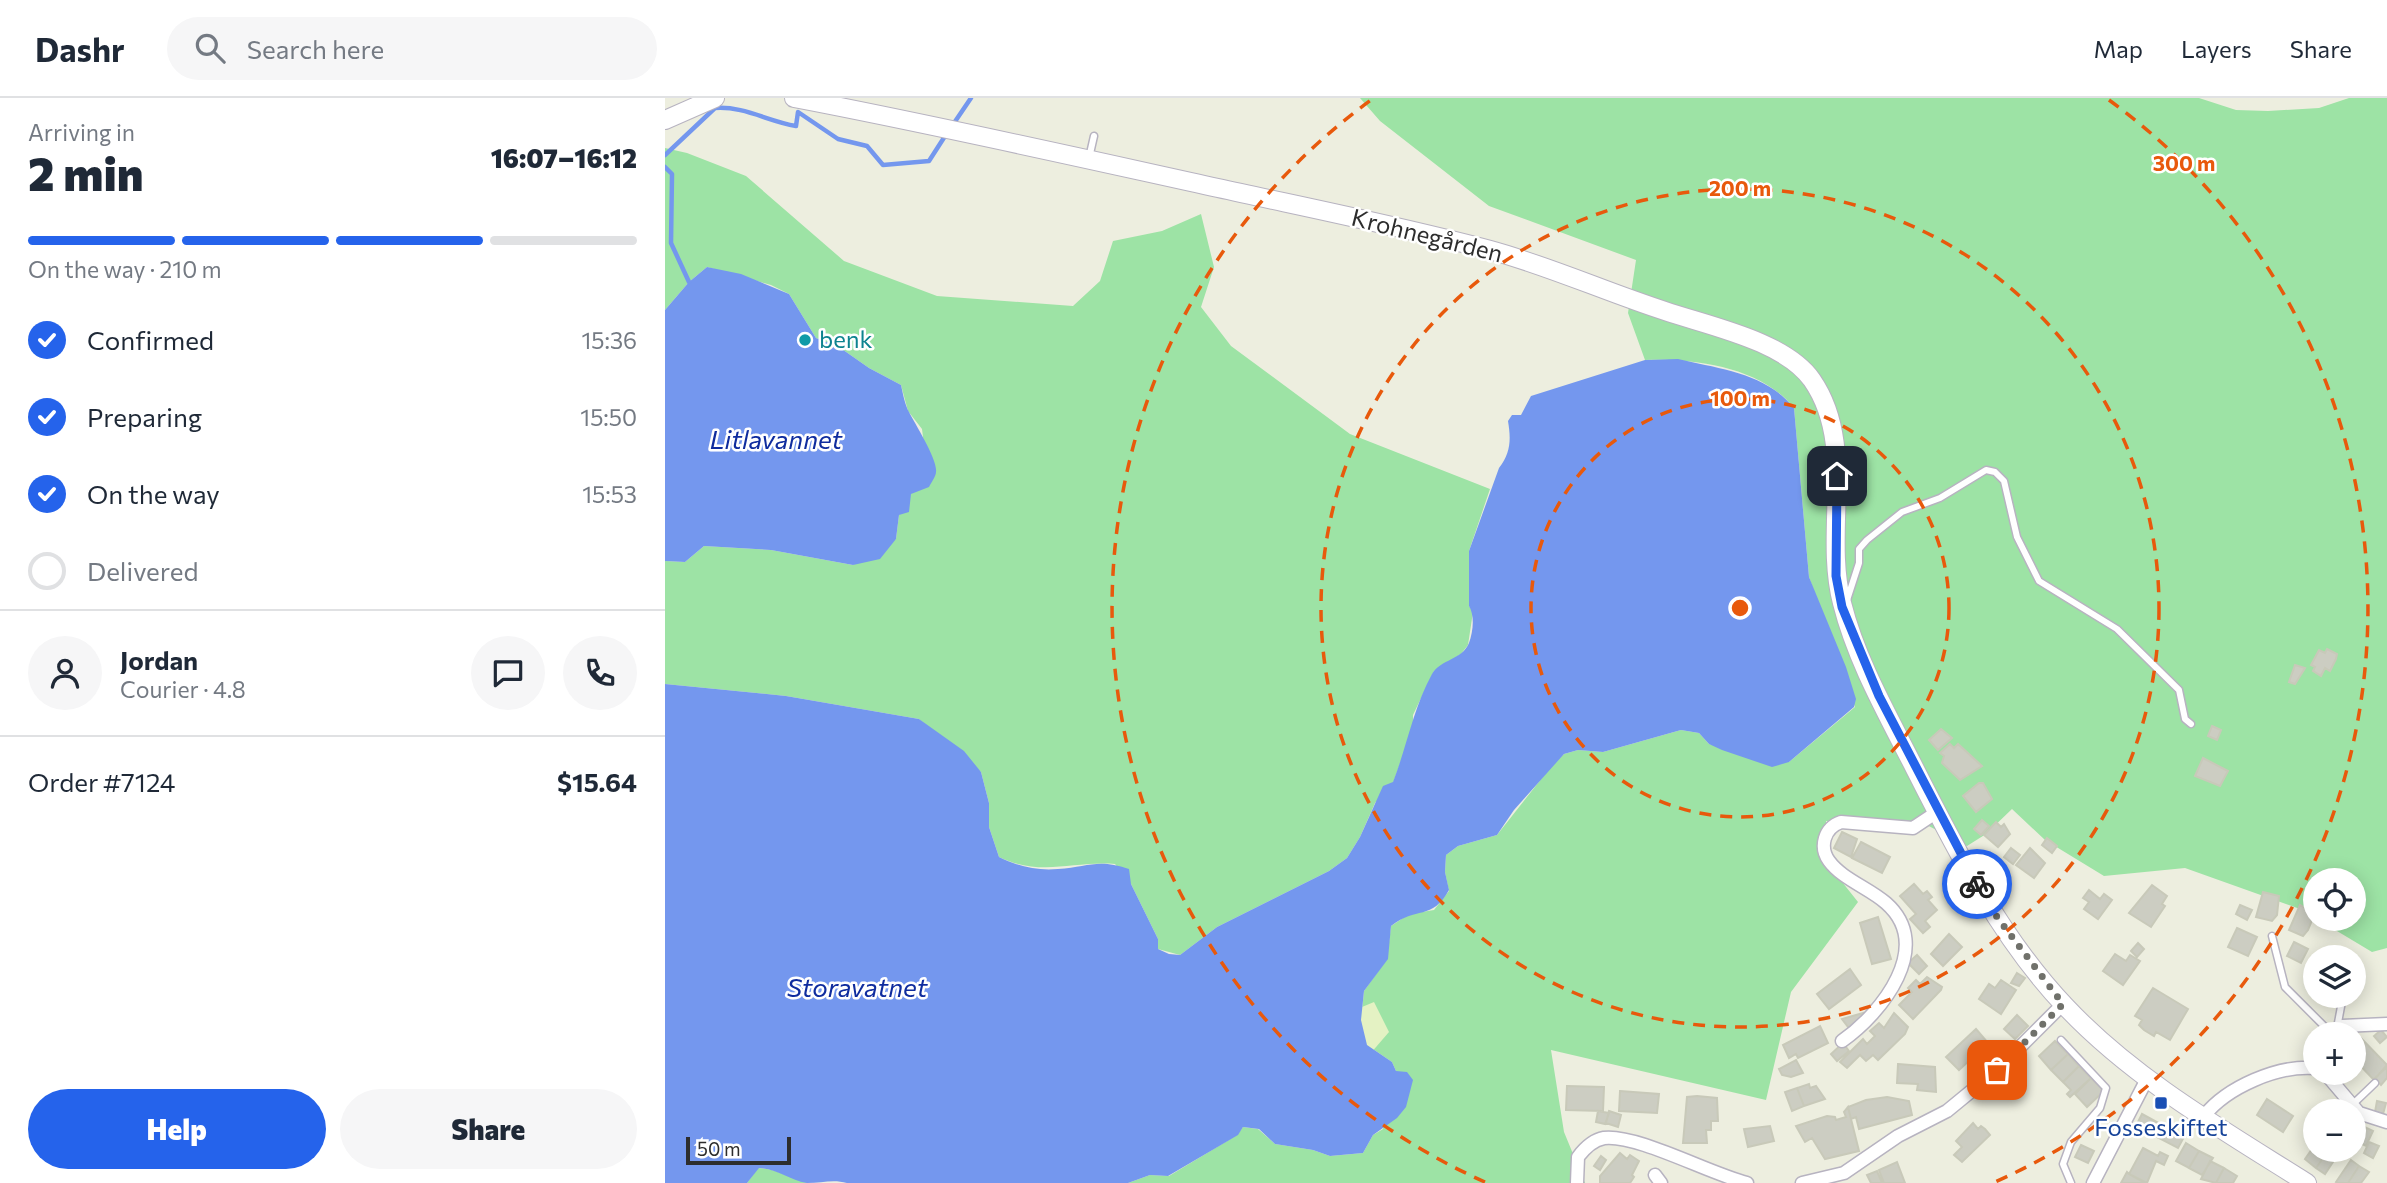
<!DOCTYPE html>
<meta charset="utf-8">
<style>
body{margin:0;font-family:Commissioner,sans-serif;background:#f6f6f7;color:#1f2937;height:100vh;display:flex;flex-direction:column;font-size:26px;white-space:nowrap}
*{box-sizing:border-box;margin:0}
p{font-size:23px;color:#747a83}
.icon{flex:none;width:38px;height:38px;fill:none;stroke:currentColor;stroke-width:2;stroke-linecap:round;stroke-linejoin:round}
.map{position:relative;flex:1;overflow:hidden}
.side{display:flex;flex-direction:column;background:#fff;width:665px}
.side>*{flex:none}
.tools{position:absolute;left:1638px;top:770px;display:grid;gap:14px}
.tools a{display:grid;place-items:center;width:63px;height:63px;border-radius:50%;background:#fff;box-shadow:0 4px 18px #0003;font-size:35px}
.scale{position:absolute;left:21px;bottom:18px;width:105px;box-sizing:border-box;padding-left:7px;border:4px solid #2d2d2d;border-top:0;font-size:19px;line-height:24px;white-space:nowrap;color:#2d2d2d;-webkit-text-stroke:5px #fff;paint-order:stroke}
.pin{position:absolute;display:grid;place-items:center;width:60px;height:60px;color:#fff;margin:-30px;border-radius:14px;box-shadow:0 4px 10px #0006}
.courier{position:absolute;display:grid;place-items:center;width:70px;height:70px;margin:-35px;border:5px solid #2563eb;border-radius:50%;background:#fff;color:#222;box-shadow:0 2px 9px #0007}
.headline em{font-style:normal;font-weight:800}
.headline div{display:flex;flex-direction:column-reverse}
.headline{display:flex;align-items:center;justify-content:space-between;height:119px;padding:0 28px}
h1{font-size:46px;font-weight:800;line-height:52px}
.bar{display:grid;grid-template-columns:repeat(4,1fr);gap:10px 7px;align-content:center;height:84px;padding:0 28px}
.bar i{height:9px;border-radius:5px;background:#e0e1e3}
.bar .active{background:#2563eb}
.bar p{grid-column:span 4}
.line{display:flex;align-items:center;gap:18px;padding:0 28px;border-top:2px solid #e0e1e3}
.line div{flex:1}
.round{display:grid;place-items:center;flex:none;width:74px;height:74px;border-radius:37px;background:#f6f6f7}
ol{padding:0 28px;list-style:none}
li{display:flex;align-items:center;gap:21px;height:77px}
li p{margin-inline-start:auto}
li .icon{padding:7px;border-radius:50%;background:#2563eb;color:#fff;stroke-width:4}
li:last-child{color:#747a83}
li i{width:38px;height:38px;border:4px solid #e0e1e3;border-radius:50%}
.primary-button{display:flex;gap:14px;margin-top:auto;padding:14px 28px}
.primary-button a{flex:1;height:80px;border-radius:42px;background:#2563eb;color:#fff;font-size:28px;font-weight:800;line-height:80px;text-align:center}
.primary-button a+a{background:#f6f6f7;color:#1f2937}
header{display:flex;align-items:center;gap:42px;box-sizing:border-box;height:98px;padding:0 35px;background:#fff;border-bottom:2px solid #e0e1e3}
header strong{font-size:33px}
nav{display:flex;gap:38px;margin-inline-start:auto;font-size:24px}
.search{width:490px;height:63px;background:#f6f6f7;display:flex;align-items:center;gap:18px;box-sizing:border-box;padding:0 24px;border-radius:38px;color:#747a83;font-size:26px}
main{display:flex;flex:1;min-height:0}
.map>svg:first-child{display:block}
.green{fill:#9de3a5}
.sand{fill:#e4f2c3}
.water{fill:#7497ee}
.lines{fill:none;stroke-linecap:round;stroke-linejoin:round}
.stream{stroke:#7497ee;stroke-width:4.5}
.building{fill:#cccdc2;stroke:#c8c9b9;stroke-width:2}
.service-casing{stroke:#b7b3c0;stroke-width:9}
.minor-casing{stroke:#b7b3c0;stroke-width:15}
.secondary-casing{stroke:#b7b3c0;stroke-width:20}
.service{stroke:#fff;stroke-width:6}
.minor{stroke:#fff;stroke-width:12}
.secondary{stroke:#fff;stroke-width:18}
.done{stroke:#70716b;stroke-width:7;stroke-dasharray:0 12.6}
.route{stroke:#2563eb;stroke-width:9}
.ring{fill:none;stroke:#e8590c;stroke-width:3.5;stroke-dasharray:12 9}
.culture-dot{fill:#0f9aa8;stroke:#fff;stroke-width:2.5}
.transit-dot{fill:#1a4fb4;stroke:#fff;stroke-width:2.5}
.labels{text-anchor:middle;stroke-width:5;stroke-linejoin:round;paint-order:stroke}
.street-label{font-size:24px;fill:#2d2d2d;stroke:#fff}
.culture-label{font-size:24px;fill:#0d838f;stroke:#fff;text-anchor:start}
.transit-label{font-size:24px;fill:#164399;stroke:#fff}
.water-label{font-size:26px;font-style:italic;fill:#0f2c9e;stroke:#fff}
.centre{fill:#e8590c;stroke:#fff;stroke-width:3.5}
.ring-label{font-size:21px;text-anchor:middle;font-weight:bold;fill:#e8590c;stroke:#fff;stroke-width:5;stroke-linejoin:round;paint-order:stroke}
</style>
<header>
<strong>Dashr</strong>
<div class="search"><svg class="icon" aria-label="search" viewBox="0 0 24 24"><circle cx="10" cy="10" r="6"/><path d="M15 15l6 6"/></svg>Search here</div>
<nav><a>Map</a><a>Layers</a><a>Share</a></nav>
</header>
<main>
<section class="side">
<div class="headline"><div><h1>2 min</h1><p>Arriving in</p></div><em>16:07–16:12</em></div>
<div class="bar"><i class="active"></i><i class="active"></i><i class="active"></i><i></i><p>On the way · 210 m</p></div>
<ol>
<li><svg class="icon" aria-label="check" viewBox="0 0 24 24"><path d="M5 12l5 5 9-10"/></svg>Confirmed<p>15:36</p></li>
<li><svg class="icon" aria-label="check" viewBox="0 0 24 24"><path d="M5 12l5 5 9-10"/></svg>Preparing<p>15:50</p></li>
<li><svg class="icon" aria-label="check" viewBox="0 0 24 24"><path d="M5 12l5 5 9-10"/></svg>On the way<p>15:53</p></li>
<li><i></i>Delivered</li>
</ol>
<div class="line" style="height:126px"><a class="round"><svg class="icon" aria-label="person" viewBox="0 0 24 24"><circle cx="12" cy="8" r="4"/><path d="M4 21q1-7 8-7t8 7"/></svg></a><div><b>Jordan</b><p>Courier · 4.8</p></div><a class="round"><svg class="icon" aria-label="chat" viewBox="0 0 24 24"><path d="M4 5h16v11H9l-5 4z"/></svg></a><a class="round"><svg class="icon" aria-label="phone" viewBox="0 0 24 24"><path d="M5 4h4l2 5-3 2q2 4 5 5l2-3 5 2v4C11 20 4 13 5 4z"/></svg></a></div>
<div class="line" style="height:91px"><div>Order #7124</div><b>$15.64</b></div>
<div class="primary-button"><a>Help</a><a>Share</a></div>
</section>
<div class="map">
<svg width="1722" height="1085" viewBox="0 0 1722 1085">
<rect width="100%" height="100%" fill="#edeedf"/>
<path class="green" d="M695,0H1534L1571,12L1603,13L1654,10L1684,0H1722V850L1707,854L1652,821H1689V782H1650V820L1638,812L1520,770L1439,778L1380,742L1347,711L1321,736L1302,748L1258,725L1161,723L1162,765L1193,804L1126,894L1101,1002L886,952L899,1034L920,1085H463L485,1077L504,1078L572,1037L578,1029L593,1031L610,1046L648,1052L665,1058L698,1055L708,1037L718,1031L731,973L727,964L702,947L696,922L699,893L722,861L726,828L744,816L769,812L784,793L780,774L781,757L793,748L832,737L888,666L899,656L913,652L938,654L1016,632L1034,635L1044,646L1124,664L1190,609L1144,479L1129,310C1096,269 1030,260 980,262L963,215L971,162L824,108L715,23Z
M0,50L22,55L81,78L179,163L272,198L408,208L435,183L448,143L497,133L536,116L549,169L536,209L566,248L685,336L825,391L804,453V508L808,514L803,547L796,556L769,573L748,617V630L728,685L710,705L695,739L682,760L664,773L552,829L515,857L493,851V841L466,786L450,766C407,763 376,779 334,759L324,729V705L316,674L254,621L121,598L0,586V463L20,464L39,448L106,452L188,467L231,441L234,417L246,396L259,347L257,331L243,313L236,287L204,270L174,249L151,240L124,196L106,187L42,169L24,184L0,212Z
M93,1070C113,1071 126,1081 144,1085H82Z"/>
<path class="sand" d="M709,904L724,934L705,956L688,930L697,909Z"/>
<path class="water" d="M42,169L76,176L124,196L151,240L174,249L204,270L236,287C238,296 240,307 244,314C250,326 273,362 271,374C271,378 266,385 264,389L246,396L244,414L234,417L231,441L215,461L188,467L106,452L39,448L20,464L0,463V212L24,184Z
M1013,261C1055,271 1101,275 1129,310L1144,479L1181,569L1191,601L1189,609L1124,664L1107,669L1057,652L1044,646L1034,635L1016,632L938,654L913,652L899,656L849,712L832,737L793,748L781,757L780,774L784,792C767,823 751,808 726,828L723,861L699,893L696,922L702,947L727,964L731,973L742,974L748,982L741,1009L732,1020L708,1037L698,1055L665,1058L648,1052L610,1046L594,1031L578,1029L573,1037L503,1078L485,1077L463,1085H182C168,1081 157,1085 142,1085C124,1082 113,1071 94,1070L82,1085H0V586L121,598L254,621L299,653L316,674L324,705V729L334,759C352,768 372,773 393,771C423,769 433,760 464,771L466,786L493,841V851L504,856L515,857L552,829L664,773L682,760L695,739L718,688L728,684C742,648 748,611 767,576C776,561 797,562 804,545C808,534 810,518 804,508V453L834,370C846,355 846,341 843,323L847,317H856L866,298L980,262Z"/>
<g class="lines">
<path class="stream" d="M287,28L306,0
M0,57L50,10C79,8 102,23 131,28L133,14L173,41L202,48L218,67L264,63L282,35
M0,69L7,76L6,145L24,184"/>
</g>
<path class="building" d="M1662,551L1672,556L1671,561L1665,573L1660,570L1656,578L1648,573L1650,569L1646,567L1654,552L1660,555Z
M1630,567L1640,570L1630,586L1624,584Z
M1547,628L1556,632L1552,642L1543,638Z
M1276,631L1287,640L1273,652L1264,642Z
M1285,646L1289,650L1293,646L1317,668L1295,682L1277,665L1279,658L1275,655Z
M1538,660L1563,673L1555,688L1530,678Z
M1314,685H1318L1327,701L1311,714L1298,698Z
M1317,722L1324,728L1316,737L1309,731Z
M1331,724L1336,729L1339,726L1345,736L1333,749L1319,737Z
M1177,734L1192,741L1186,759L1169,750Z
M1382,740L1392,748L1387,755L1377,747Z
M1196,744L1225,759L1217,775L1187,760Z
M1346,750L1355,757L1348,766L1339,759Z
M1365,750L1380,765L1369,780L1351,767Z
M1249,786L1258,796L1262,793L1267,799L1263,802L1272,812L1260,823L1265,829L1258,835L1245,821L1251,816L1235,798Z
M1487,787L1502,798L1497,806L1500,808L1486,829L1464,815Z
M1424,792L1435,801L1439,796L1447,802L1433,821L1419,811L1424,804L1418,800Z
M1598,794L1614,798L1612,817L1607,823L1591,819Z
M1645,804L1650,806L1646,813L1650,815L1643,832L1638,838L1624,832L1635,807L1642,811Z
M1575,807L1587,812L1582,822L1571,816Z
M1213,819L1226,861L1207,866L1195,825Z
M1572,830L1592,839L1583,858L1563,849Z
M1284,836L1297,849L1278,868L1266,856Z
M1629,844L1643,851L1636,865L1622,858Z
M1473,845L1479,851L1472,859L1466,853Z
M1450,856L1461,863L1465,857L1475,863L1458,887L1438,873Z
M1252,857L1262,868L1254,876L1243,865Z
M1185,871L1196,887L1164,911L1152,896Z
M1352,875L1360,880L1354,888L1346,885Z
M1262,879L1277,889L1276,892L1248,921L1234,907L1247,894L1243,890L1251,882L1255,886Z
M1336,882L1351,892L1336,916L1314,901L1324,886L1330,890Z
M1488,890L1523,911L1505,942L1491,934L1489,938L1479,932L1474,927L1477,922L1470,918Z
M1198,915L1194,928L1183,929L1177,921Z
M1229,915L1243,929L1240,936L1213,962L1208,957L1201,963L1195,957L1182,970L1175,964L1198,941L1202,946L1210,938L1205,933L1214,925L1219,930Z
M1352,917L1363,928L1350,941L1339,931Z
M1155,928L1163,945L1133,960L1131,956L1124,960L1118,947Z
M1311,931L1323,945L1294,972L1281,959Z
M1716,932L1722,939L1715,945L1709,938Z
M1692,936L1722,967L1709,982L1689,961V939Z
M1390,943L1403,956L1386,972L1374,958Z
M1178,945L1184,953L1172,963L1166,956Z
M1334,952L1340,959L1318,977L1313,970Z
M1403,956L1414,968L1398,984L1386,972Z
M1131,962L1138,975L1126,979L1117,977L1114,971Z
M1233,966L1270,969L1271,994L1252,992L1253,986L1232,985Z
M1414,968L1426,980L1405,999L1402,996L1406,992L1398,984Z
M1722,969V980L1716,987L1710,980Z
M1426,980L1439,993L1422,1009L1410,996Z
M1144,986L1145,990L1151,988L1160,1001L1139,1008L1132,990Z
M902,988L939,989L938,1013L901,1012Z
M1132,990L1139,1008L1127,1013L1120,994Z
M955,993L994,996L992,1015L954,1013Z
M1032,998L1052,1000L1053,1023H1046V1032H1041L1042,1045H1018L1022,999Z
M1222,999L1244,1003L1247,1017L1194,1031L1191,1019L1186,1021L1183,1009L1201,1002Z
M1602,1001L1628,1018L1618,1034L1592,1017Z
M1712,1003L1721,1005L1718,1016L1710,1014Z
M1183,1009L1194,1053L1160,1061L1147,1040L1140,1044L1131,1028L1162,1018L1170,1019L1171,1022L1181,1019L1179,1014Z
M933,1013L944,1015L940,1026L931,1024Z
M944,1013L956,1017L953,1029L941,1025Z
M1477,1016L1519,1039L1513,1050L1471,1028Z
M1308,1025L1313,1031L1316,1028L1320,1031L1325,1037L1297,1064L1289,1057L1297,1049L1291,1043Z
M1691,1025L1708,1033L1701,1048L1689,1042Z
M1105,1028L1109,1043L1083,1049L1079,1031Z
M1704,1044L1714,1048L1708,1060L1699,1055Z
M1521,1045L1534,1053L1524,1070L1511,1063Z
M1416,1047L1429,1053L1423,1065L1410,1059Z
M1478,1050L1493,1058L1495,1054L1503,1058L1499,1067L1491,1063L1482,1085L1464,1076Z
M1647,1051L1664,1052L1651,1070L1640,1061Z
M1664,1052L1672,1053L1670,1057L1672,1058L1660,1076L1651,1070Z
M1534,1053L1548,1060L1537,1077L1524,1070Z
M955,1055L962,1061L965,1057L974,1063L967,1077L969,1079L965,1085H935V1078Z
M936,1058L941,1062L935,1072L929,1068Z
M1686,1062L1694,1068L1683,1085H1673L1671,1084Z
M1545,1063L1559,1070L1551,1085L1536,1081Z
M1232,1064L1240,1085H1219L1214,1072Z
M1694,1068L1704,1074L1696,1085H1683Z
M1559,1070L1572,1078L1568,1085H1551Z
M1212,1073L1217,1085H1206L1202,1077Z
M1462,1074L1464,1076L1480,1085H1456Z"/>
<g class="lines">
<g class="service-casing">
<path id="service" d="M424,60L429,38
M1182,502L1194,465V451L1202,442L1237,414L1275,400L1321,372L1330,374L1339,383L1352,439L1374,483L1452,531L1514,592L1520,621L1526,626
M1607,838L1620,889L1667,936
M1672,930L1678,898
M1396,942L1441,990L1435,1010L1406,1044L1398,1066L1406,1085
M1687,1007L1710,985"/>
</g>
<g class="minor-casing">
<path id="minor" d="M1669,936L1677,928L1722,926
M1177,943C1217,915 1270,848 1221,805C1204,790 1177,781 1164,763C1154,749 1159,730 1176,724L1248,730L1272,714
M1660,975L1694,1015L1722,1024
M1539,1018C1562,989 1613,967 1650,970
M990,1077L996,1085
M912,1085L913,1059C919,1051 928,1042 939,1040C972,1036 1045,1076 1082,1085
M1137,1085L1179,1075L1233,1038L1282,1013L1332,972L1398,906
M1428,1085L1482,981"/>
</g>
<g class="secondary-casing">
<path id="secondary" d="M129,0C271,27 412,59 553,90C644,110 735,128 825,152C884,168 941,194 1000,213C1044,228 1120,243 1147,282C1192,347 1158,433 1177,505C1191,561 1221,614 1247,665C1290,750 1335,840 1401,909C1469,981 1558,1032 1642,1085
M0,22L50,0"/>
</g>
<use href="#service" class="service"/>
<use href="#minor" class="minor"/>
<use href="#secondary" class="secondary"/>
</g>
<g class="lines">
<path class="done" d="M1312,786L1332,819L1398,906L1332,972"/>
<path class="route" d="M1172,378L1171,478L1177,509L1214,598L1312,786"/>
</g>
<g class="ring">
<circle cx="1075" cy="510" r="209"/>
<circle cx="1075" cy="510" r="419"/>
<path d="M820 1084A628 628 0 0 1 706 2M1444 2A628 628 0 0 1 1330 1084"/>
</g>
<circle class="culture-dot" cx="140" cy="242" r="7"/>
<rect class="transit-dot" x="1489" y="998" width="14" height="14" rx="3.5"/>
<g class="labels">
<g class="street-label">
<text transform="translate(762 138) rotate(14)" y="8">Krohnegården</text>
</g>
<g class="culture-label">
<text x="154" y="250">benk</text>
</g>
<g class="transit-label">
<text x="1496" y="1038">Fosseskiftet</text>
</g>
<g class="water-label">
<text x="111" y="351">Litlavannet</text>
<text x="192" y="899">Storavatnet</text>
</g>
</g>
<circle cx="1075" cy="510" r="10" class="centre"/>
<g class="ring-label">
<text x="1519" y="73">300 m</text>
<text x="1075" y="98">200 m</text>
<text x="1075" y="308">100 m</text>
</g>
</svg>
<div class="tools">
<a><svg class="icon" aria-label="locate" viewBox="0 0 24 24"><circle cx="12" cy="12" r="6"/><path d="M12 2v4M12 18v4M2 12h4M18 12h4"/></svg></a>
<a><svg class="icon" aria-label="layers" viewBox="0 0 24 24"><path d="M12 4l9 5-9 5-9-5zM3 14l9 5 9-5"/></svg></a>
<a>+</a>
<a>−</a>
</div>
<div class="scale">50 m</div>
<div class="pin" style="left:1332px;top:972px;background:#ea580c"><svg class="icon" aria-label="bag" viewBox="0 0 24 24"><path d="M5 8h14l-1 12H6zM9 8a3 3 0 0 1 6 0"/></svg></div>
<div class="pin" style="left:1172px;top:378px;background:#1f2937"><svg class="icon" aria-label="home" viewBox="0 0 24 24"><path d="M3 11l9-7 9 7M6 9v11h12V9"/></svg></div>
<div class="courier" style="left:1312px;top:786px"><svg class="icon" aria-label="bike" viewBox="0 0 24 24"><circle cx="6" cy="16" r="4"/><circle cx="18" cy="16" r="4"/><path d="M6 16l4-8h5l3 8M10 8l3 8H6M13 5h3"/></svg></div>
</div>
</main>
